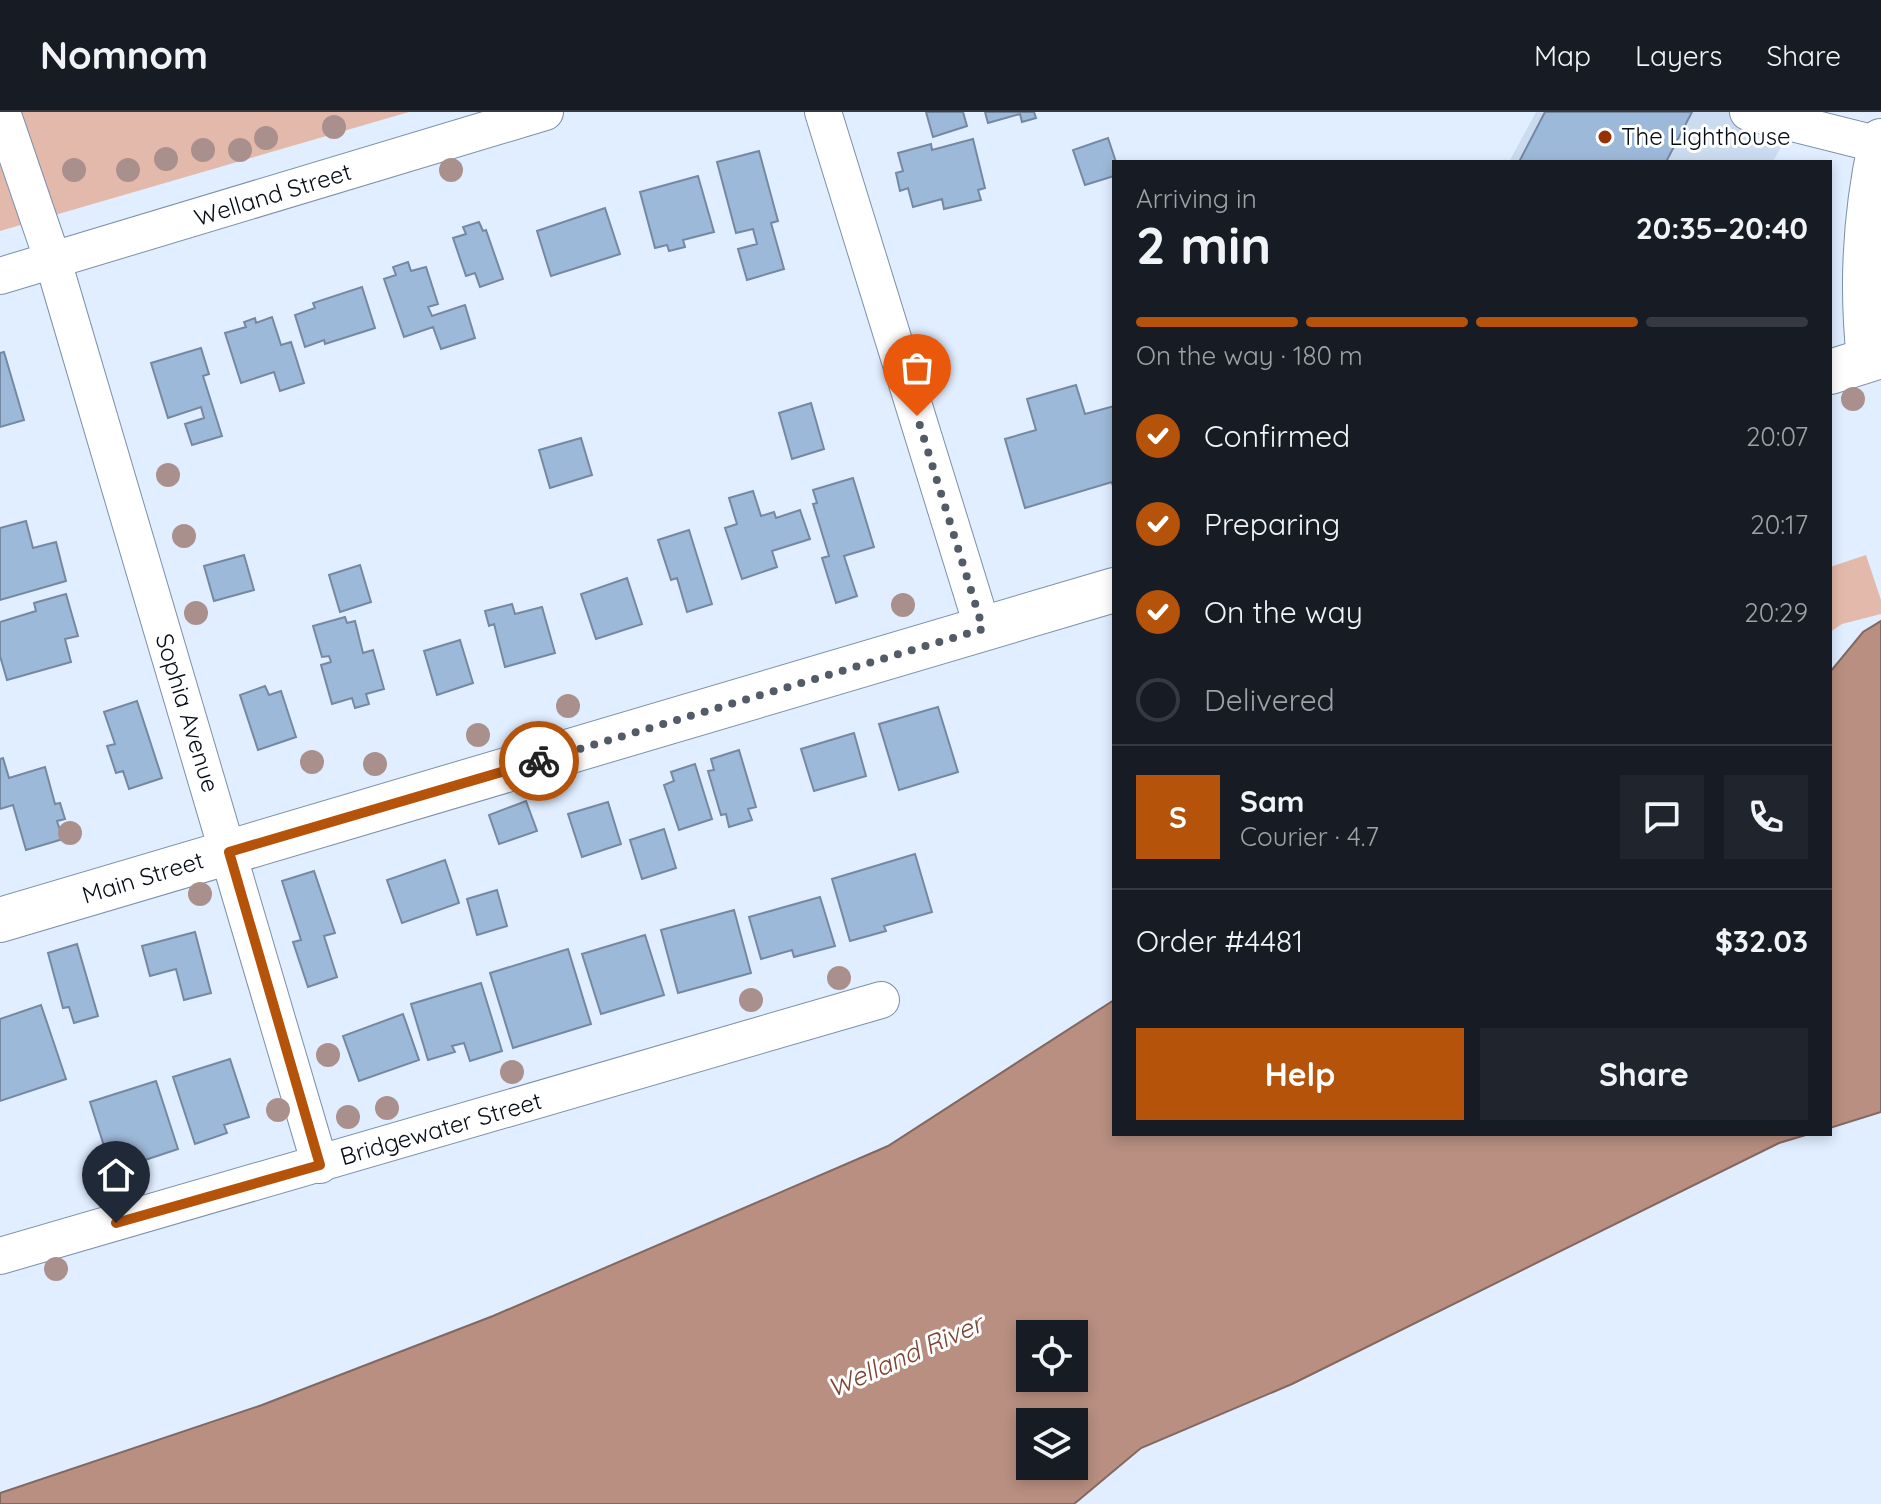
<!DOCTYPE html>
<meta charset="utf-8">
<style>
body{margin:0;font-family:Quicksand,sans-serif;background:#20242c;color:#f1f3f6;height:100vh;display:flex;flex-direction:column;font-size:30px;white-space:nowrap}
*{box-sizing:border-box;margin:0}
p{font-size:26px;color:#9ea1a6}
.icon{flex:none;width:44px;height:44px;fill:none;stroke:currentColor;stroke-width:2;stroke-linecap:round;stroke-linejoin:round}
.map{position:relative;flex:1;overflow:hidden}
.panel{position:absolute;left:1112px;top:48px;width:720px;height:976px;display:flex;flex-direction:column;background:#171b24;border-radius:0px;box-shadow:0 4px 12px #0003}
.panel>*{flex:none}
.tools{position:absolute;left:1016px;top:1208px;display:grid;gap:16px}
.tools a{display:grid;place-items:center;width:72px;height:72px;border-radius:0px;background:#171b24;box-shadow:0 4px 12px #0003;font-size:40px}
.pin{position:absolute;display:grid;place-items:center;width:68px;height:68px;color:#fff;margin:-82px -34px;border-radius:50% 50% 50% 0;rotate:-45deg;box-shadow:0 0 8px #0007}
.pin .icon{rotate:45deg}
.courier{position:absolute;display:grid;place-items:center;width:80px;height:80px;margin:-40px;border:6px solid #b45309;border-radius:50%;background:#fff;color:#222;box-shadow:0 2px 10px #0007}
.summary em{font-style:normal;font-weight:700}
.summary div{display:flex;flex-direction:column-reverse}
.summary{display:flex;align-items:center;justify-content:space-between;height:136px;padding:0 24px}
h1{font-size:52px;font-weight:700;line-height:60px}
.bar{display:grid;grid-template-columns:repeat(4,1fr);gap:12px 8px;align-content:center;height:96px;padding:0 24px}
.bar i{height:10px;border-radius:6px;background:#363941}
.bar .on{background:#b45309}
.bar p{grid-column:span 4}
.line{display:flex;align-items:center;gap:20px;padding:0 24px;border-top:2px solid #363941}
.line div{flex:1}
.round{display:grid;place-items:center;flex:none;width:84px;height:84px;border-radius:0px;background:#20242c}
ol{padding:0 24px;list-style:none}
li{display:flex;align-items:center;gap:24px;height:88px}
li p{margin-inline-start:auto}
li .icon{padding:8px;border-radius:50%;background:#b45309;color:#fff;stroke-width:4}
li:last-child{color:#9ea1a6}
li i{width:44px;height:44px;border:4px solid #363941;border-radius:50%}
.cta{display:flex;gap:16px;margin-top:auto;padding:16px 24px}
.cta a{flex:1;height:92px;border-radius:0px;background:#b45309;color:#fff;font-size:32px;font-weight:700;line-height:92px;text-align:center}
.cta a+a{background:#20242c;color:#f1f3f6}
header{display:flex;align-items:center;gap:48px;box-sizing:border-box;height:112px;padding:0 40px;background:#171b24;border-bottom:2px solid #363941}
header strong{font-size:38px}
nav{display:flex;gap:44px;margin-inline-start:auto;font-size:28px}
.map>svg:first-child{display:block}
.built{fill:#ccdcf0}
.green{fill:#e3b9ab}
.water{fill:#b88f80;stroke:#826860;stroke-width:2;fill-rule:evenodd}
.building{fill:#9db9d9;stroke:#7489a1;stroke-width:2}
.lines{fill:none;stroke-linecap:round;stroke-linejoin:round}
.minor-casing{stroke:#7b90a9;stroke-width:38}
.major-casing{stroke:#7b90a9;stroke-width:46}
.minor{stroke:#fff;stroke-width:36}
.major{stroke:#fff;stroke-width:44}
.tree{fill:#aa908d}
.done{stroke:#525b67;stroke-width:8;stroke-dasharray:0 14.4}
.route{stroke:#b45309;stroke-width:10}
.poi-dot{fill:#963100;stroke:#fff;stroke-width:3}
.labels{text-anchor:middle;stroke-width:6;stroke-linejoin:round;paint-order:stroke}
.poi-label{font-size:24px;fill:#050c15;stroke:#fff;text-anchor:start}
.street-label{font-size:24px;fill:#050c15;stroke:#fff}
.water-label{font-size:26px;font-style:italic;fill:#7d4430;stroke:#fff}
</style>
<header>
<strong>Nomnom</strong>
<nav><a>Map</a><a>Layers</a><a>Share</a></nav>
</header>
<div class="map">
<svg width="1881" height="1392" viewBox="0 0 1881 1392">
<rect width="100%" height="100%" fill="#e0eeff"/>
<path class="built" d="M1536,0H1799L1773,50H1509Z"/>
<path class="green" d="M0,0H409L0,119Z
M1866,443L1881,488V502L1842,512L1830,520V455Z"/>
<path class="water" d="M1881,509V1000L1830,1016V560L1863,520Z
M1114,888V1022H1809L1779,1031L1292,1272L1141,1336L1074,1392H0V1381L262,1293L493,1204L888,1034ZM1030,1222H1074V1266H1030ZM1030,1310H1074V1354H1030Z"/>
<path class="building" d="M926,0H963L967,14L933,25Z
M985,0H1034L1036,6L1022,10L1020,2L988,11Z
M1545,0H1692L1666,50H1519Z
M1108,26L1116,50L1114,64L1085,73L1073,38Z
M973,27L985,76L978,78L981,88L944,97L942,87L913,95L908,76L900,79L896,61L903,59L898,41L931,32L932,38Z
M759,39L778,109L771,111L784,157L747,168L738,137L757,132L753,117L736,121L717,50Z
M698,64L714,120L683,128L685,135L669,139L667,133L655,136L640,80Z
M605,96L620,142L551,164L537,119Z
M479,110L483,119L486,118L503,167L480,175L475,161L466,164L453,126L466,122L463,115Z
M408,150L411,159L426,155L438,192L428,195L432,204L465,193L475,226L441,237L433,215L404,225L384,167L396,163L393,155Z
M362,175L375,216L325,232L324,228L305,235L295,203L315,196L313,191Z
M272,205L281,233L291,230L304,271L280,279L274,260L241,271L225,221L246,215L244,210L255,206L256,211Z
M201,236L209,262L203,264L222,324L192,333L185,312L204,306L201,295L168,306L151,251Z
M4,240L24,308L0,315V241Z
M1076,273L1085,302L1114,294V379L1112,370L1025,396L1005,327L1036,318L1027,287Z
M811,291L824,337L792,347L779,301Z
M581,326L592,363L550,376L539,338Z
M853,366L874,435L844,444L857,484L836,491L822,446L829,444L813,392L817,391L813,378Z
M753,379L761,404L774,400L776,406L800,398L810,427L772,439L777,455L742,467L725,416L737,412L729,386Z
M26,409L33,436L56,430L66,469L0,488V416Z
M689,418L712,492L687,500L677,466L671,468L658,428Z
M244,443L254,478L214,489L204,454Z
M360,453L371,490L340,500L329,463Z
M627,466L642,512L596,527L581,482Z
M66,482L78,524L65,527L71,550L7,568L0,544V510L36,499L34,491Z
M512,492L515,502L542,495L555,541L505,555L494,512L489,514L485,499Z
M345,505L347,511L355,509L363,541L373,538L384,577L366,582L369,592L355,596L352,586L332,592L321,553L331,550L329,544L322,545L313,514Z
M460,528L473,571L437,583L424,539Z
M265,574L269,583L281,579L296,625L258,638L240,583Z
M137,589L162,666L129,677L123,659L116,661L107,634L115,632L104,600Z
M938,595L958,660L899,678L879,612Z
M854,621L866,664L814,679L801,637Z
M739,638L756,695L748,697L752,708L729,715L726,702L721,703L708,659L714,658L711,647Z
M3,646L9,666L45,655L55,692L60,691L65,707L57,709L63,727L26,738L13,693L0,697V647Z
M695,652L712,707L679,718L664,673L674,669L671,660Z
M526,689L537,719L499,732L489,703Z
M608,690L621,732L582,745L568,702Z
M664,717L676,756L642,767L630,728Z
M915,742L932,800L884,814L886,819L850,829L832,767Z
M445,748L459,791L402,811L387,768Z
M314,759L335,821L324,824L337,865L308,875L293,830L301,828L282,769Z
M497,778L507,814L477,823L467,787Z
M820,785L835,834L794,845L792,838L761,847L749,805Z
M734,798L751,861L678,881L661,818Z
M195,820L211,881L184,888L176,857L150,864L142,834Z
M645,823L664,883L601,902L582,842Z
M77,832L98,904L74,911L69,895L63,896L48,841Z
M568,837L591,912L513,936L490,861Z
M481,871L502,939L470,949L464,931L452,934L455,940L428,948L411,892Z
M41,893L66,967L0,989V907Z
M403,902L419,948L359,969L343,924Z
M230,947L249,1005L224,1013L227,1021L195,1032L173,965Z
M156,969L178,1037L112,1059L90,990Z"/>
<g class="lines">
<g class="minor-casing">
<path id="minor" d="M2,0L53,149L320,1053
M823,0L983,517
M1748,0L1880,33
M0,164L545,0
M0,1144L881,888"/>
</g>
<g class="major-casing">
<path id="major" d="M1869,247C1861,174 1865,101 1881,29
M1830,260L1881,244
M0,808L1114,478"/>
</g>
<use href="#minor" class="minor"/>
<use href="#major" class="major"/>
</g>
<g class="tree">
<circle cx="334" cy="15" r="12"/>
<circle cx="266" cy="26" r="12"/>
<circle cx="203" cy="38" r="12"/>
<circle cx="240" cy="38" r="12"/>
<circle cx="166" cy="47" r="12"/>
<circle cx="74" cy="58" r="12"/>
<circle cx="128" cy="58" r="12"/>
<circle cx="451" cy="58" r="12"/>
<circle cx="1853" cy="287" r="12"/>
<circle cx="168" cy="363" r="12"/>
<circle cx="184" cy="424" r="12"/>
<circle cx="903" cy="493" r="12"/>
<circle cx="196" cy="501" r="12"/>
<circle cx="568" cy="594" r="12"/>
<circle cx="478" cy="623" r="12"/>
<circle cx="312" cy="650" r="12"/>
<circle cx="375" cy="652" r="12"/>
<circle cx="70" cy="721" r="12"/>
<circle cx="200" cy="782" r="12"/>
<circle cx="839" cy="866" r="12"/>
<circle cx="751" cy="888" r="12"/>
<circle cx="328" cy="943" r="12"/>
<circle cx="512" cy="960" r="12"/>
<circle cx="387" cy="996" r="12"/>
<circle cx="278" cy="998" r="12"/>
<circle cx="348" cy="1005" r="12"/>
<circle cx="56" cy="1157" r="12"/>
</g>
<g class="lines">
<path class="done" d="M539,649L983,517L917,304"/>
<path class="route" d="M116,1111L320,1053L229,740L539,649"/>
</g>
<circle class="poi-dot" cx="1605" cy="25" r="8"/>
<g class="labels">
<g class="poi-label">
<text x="1621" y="33">The Lighthouse</text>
</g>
<g class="street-label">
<text transform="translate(273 83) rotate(-17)" y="8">Welland Street</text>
<text transform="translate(187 601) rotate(73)" y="8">Sophia Avenue</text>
<text transform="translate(143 766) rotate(-17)" y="8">Main Street</text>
<text transform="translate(441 1017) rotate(-16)" y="8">Bridgewater Street</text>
</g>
<g class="water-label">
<text transform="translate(905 1244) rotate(-24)" y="9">Welland River</text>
</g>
</g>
</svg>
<div class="tools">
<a><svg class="icon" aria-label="locate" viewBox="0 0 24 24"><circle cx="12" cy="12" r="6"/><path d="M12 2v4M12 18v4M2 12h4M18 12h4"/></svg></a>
<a><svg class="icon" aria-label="layers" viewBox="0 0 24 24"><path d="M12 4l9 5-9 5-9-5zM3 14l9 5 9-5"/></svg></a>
</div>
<div class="pin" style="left:917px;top:304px;background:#ea580c"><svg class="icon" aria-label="bag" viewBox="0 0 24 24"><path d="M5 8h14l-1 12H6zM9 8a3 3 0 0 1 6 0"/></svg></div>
<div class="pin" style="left:116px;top:1111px;background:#1f2937"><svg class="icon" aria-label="home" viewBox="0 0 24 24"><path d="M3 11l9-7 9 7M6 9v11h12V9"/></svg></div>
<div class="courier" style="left:539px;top:649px"><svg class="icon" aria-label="bike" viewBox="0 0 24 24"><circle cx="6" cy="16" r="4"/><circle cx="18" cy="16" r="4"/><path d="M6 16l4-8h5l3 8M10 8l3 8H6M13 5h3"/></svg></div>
<section class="panel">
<div class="summary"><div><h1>2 min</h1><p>Arriving in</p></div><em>20:35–20:40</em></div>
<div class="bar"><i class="on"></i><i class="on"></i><i class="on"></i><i></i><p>On the way · 180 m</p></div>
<ol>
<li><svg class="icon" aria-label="check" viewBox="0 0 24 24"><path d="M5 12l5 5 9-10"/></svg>Confirmed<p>20:07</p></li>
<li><svg class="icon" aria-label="check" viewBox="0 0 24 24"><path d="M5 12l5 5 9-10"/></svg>Preparing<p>20:17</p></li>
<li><svg class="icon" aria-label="check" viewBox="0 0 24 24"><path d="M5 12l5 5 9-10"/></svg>On the way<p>20:29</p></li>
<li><i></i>Delivered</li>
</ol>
<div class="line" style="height:144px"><b class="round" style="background:#b45309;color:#fff">S</b><div><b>Sam</b><p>Courier · 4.7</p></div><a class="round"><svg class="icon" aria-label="chat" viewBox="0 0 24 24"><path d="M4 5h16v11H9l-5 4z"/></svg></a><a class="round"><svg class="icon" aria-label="phone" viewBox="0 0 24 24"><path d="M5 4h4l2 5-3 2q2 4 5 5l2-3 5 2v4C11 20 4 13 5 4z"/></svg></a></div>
<div class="line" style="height:104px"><div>Order #4481</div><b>$32.03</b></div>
<div class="cta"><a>Help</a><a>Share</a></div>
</section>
</div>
